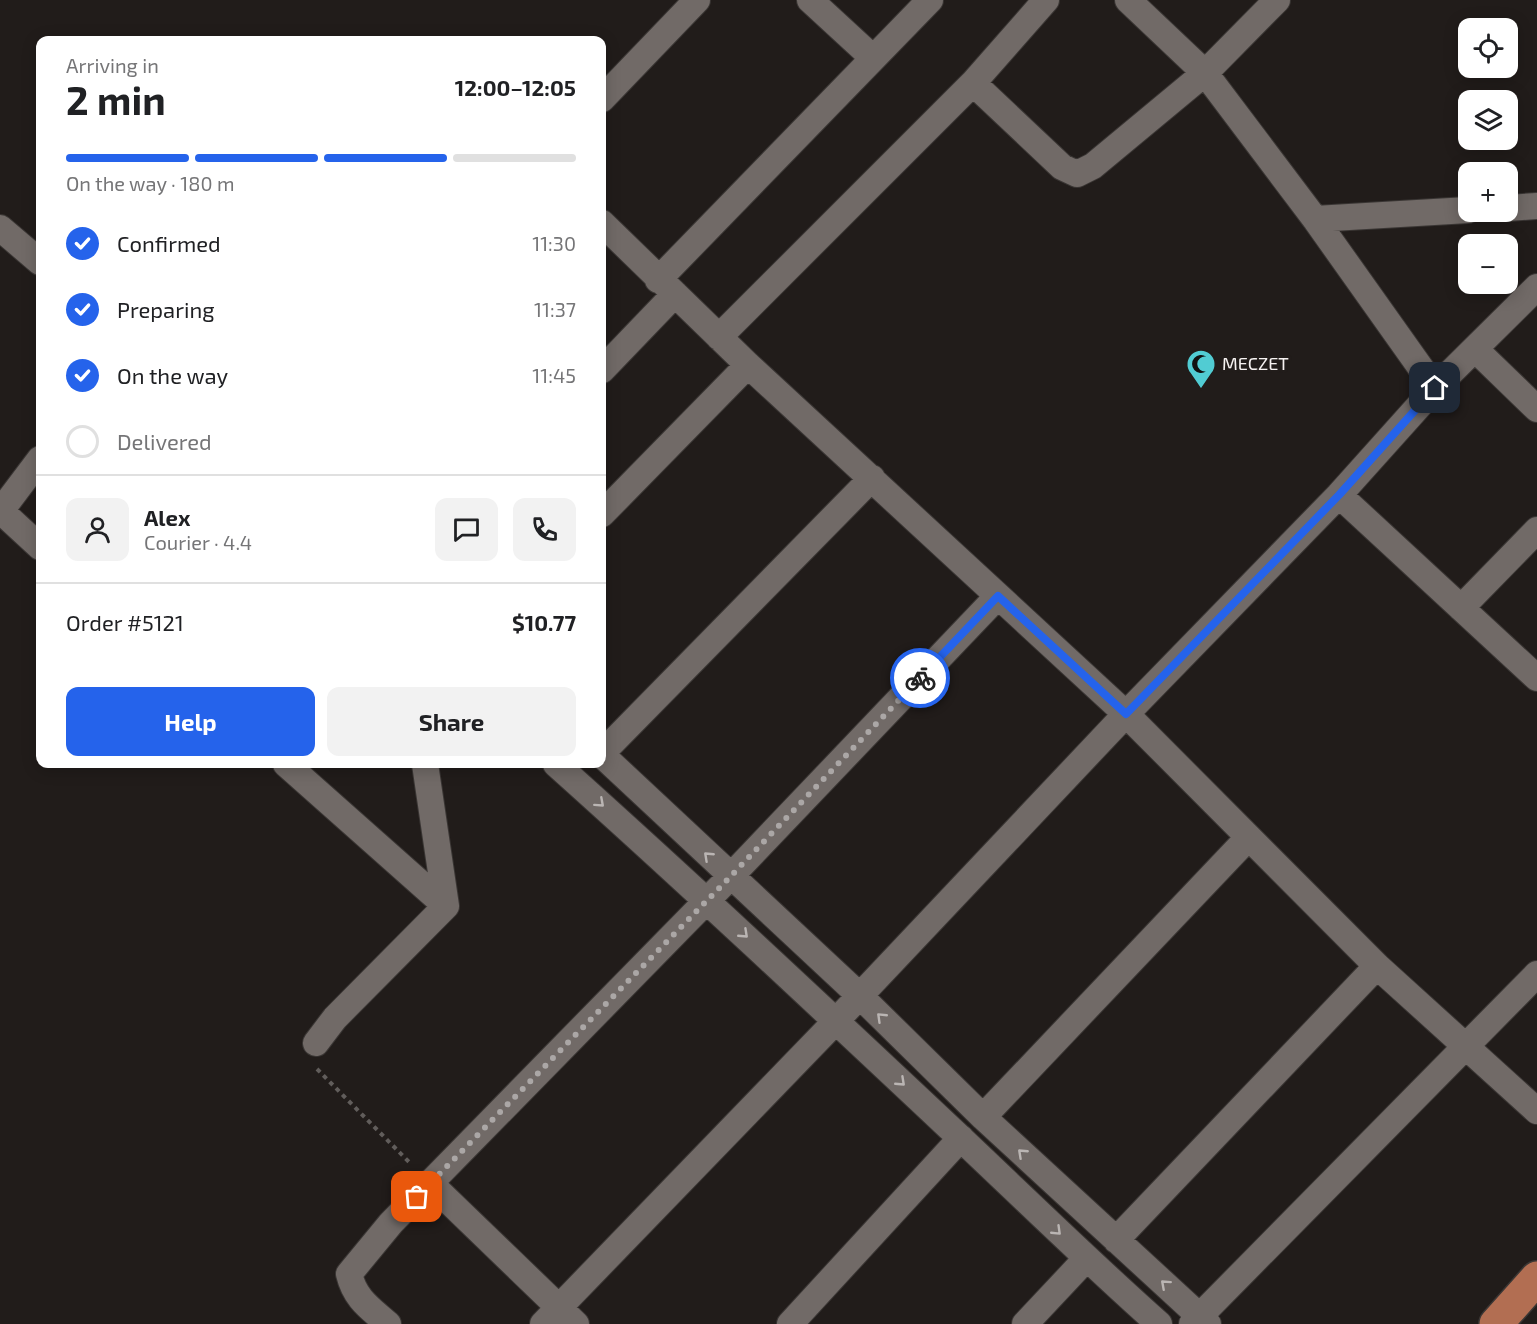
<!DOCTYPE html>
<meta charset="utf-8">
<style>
body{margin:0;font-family:"Exo 2",sans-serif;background:#f2f2f2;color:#202124;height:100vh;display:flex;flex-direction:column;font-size:22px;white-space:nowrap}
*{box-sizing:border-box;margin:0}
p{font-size:20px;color:#757577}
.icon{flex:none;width:33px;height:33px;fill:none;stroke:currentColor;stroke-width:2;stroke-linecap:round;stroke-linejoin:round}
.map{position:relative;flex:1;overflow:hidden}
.panel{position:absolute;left:36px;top:36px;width:570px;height:732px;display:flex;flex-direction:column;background:#fff;border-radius:12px;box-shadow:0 3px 15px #0003}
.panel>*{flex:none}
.tools{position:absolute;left:1458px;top:18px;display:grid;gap:12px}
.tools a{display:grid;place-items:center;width:60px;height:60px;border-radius:12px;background:#fff;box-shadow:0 3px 15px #0003;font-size:30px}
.pin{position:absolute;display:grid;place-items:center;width:51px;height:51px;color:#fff;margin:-26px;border-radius:12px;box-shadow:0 3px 9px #0006}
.courier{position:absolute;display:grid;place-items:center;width:60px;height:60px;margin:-30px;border:4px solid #2563eb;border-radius:50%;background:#fff;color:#222;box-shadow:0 2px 8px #0007}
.head em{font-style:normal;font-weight:700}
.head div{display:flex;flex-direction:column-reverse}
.head{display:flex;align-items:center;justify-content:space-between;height:102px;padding:0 30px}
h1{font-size:39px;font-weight:700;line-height:45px}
.bar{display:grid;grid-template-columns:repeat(4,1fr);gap:9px 6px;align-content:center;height:72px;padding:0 30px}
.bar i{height:8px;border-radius:4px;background:#e0e0e0}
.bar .selected{background:#2563eb}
.bar p{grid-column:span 4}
.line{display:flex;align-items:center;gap:15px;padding:0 30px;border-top:2px solid #e0e0e0}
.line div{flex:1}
.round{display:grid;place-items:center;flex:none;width:63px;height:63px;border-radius:12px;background:#f2f2f2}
ol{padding:0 30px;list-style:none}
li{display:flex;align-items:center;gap:18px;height:66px}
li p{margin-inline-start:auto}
li .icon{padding:6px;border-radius:50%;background:#2563eb;color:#fff;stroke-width:4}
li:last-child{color:#757577}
li i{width:33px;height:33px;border:3px solid #e0e0e0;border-radius:50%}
.action{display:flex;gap:12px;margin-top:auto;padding:12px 30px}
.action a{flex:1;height:69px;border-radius:12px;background:#2563eb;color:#fff;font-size:24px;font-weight:700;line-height:69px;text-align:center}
.action a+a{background:#f2f2f2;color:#202124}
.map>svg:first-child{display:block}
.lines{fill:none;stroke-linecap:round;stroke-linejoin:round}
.street-casing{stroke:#3a3634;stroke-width:28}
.primary-casing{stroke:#3a3634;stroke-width:36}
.path{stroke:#615d5b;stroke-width:4;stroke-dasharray:4.5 4.5;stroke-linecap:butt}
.street{stroke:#716a67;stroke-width:26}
.primary{stroke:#b26e52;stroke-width:33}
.oneway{stroke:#bab5b3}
.done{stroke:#aba7a6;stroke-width:6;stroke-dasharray:0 10.8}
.route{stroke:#2563eb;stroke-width:8}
.labels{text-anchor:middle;stroke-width:6;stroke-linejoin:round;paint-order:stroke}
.poi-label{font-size:18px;fill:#f6f2f1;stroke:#211c1a;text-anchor:start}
</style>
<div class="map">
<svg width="1537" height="1324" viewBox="0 0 1537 1324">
<rect width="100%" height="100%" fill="#211c1a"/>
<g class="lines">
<g class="street-casing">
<path id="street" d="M810,0L873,58
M1046,0L973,83L1062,167L1077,174L1093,166L1205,73L1277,0
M1128,0L1205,73L1315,219L1435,388
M602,99L697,0
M1508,208L1537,206
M1315,219L1468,210
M602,223L748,365L1126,714L1377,966L1537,1111
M0,228L40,262
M658,280L930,0
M719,337L973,83
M1475,349L1537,409
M602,370L675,294
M1339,495L1537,678
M1,511L40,547
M0,512L40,459
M602,514L748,365
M1461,608L1537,530
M602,753L872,478
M602,755L859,995L983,1117L1208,1324
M286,764L446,906
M556,764C690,884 822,1008 953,1131C1022,1196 1088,1261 1159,1324
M316,1043L335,1018L446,906L425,764
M983,1117L1248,838
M431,1184L576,1324
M1116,1240L1377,966
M388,1324C370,1308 355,1299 349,1274L391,1223L730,877L998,596
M543,1324L836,1021L1126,714L1339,495L1435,388L1537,287
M790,1324L961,1138
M1025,1324L1086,1259
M1192,1324L1537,974"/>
</g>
<g class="primary-casing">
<path id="primary" d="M1496,1324L1537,1278"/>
</g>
<path class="path" d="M317,1069L411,1164"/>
<use href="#street" class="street"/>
<use href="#primary" class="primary"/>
</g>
<defs><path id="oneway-chevron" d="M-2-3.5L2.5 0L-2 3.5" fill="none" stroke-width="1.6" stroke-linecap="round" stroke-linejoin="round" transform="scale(1.5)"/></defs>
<g class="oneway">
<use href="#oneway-chevron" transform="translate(600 803) rotate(42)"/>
<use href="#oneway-chevron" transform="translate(708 856) rotate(-137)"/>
<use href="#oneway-chevron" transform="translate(744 934) rotate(43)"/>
<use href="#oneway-chevron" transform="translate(881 1017) rotate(-136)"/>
<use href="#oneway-chevron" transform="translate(901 1082) rotate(43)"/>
<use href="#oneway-chevron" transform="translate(1022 1153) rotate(-137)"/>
<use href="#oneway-chevron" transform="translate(1057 1231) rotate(44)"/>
<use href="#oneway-chevron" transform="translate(1165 1284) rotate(-138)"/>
</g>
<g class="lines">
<path class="done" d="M417,1197L730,877L920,678"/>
<path class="route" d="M920,678L998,596L1126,714L1339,495L1435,388"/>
</g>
<defs>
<g id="mosque-pin" transform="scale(1.5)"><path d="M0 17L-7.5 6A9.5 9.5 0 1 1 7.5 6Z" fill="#51ccd3" stroke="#211c1a"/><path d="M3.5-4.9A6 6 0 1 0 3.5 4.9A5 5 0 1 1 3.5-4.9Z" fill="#111"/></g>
</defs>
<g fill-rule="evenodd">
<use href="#mosque-pin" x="1201" y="364"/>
</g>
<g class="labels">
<g class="poi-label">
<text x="1222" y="370">MECZET</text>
</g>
</g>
</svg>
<div class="tools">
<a><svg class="icon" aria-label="locate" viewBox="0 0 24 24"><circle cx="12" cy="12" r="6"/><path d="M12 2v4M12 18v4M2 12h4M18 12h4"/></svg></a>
<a><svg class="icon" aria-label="layers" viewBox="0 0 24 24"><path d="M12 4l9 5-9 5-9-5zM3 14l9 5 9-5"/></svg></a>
<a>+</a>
<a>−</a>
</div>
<div class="pin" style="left:417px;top:1197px;background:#ea580c"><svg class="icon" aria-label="bag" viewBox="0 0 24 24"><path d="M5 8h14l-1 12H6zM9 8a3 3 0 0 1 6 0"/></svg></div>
<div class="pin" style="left:1435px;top:388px;background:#1f2937"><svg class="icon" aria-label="home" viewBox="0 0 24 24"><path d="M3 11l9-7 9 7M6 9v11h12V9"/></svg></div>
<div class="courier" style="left:920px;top:678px"><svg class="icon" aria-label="bike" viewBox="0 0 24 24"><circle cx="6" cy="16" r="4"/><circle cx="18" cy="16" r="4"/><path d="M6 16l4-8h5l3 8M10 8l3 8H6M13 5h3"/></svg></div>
<section class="panel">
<div class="head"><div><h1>2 min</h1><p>Arriving in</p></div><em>12:00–12:05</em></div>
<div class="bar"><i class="selected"></i><i class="selected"></i><i class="selected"></i><i></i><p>On the way · 180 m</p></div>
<ol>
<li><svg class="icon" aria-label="check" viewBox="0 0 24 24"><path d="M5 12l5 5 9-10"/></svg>Confirmed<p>11:30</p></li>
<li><svg class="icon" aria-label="check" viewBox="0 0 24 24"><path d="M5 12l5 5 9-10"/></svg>Preparing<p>11:37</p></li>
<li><svg class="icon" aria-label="check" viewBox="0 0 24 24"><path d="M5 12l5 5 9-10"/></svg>On the way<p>11:45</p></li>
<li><i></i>Delivered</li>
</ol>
<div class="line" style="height:108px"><a class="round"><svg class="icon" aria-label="person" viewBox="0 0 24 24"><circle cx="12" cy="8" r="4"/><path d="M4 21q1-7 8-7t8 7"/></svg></a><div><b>Alex</b><p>Courier · 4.4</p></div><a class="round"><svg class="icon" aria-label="chat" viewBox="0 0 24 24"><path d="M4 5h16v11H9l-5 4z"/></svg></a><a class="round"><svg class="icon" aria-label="phone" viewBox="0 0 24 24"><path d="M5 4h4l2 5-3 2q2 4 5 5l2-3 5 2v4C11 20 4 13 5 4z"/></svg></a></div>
<div class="line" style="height:78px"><div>Order #5121</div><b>$10.77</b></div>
<div class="action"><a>Help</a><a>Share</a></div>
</section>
</div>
